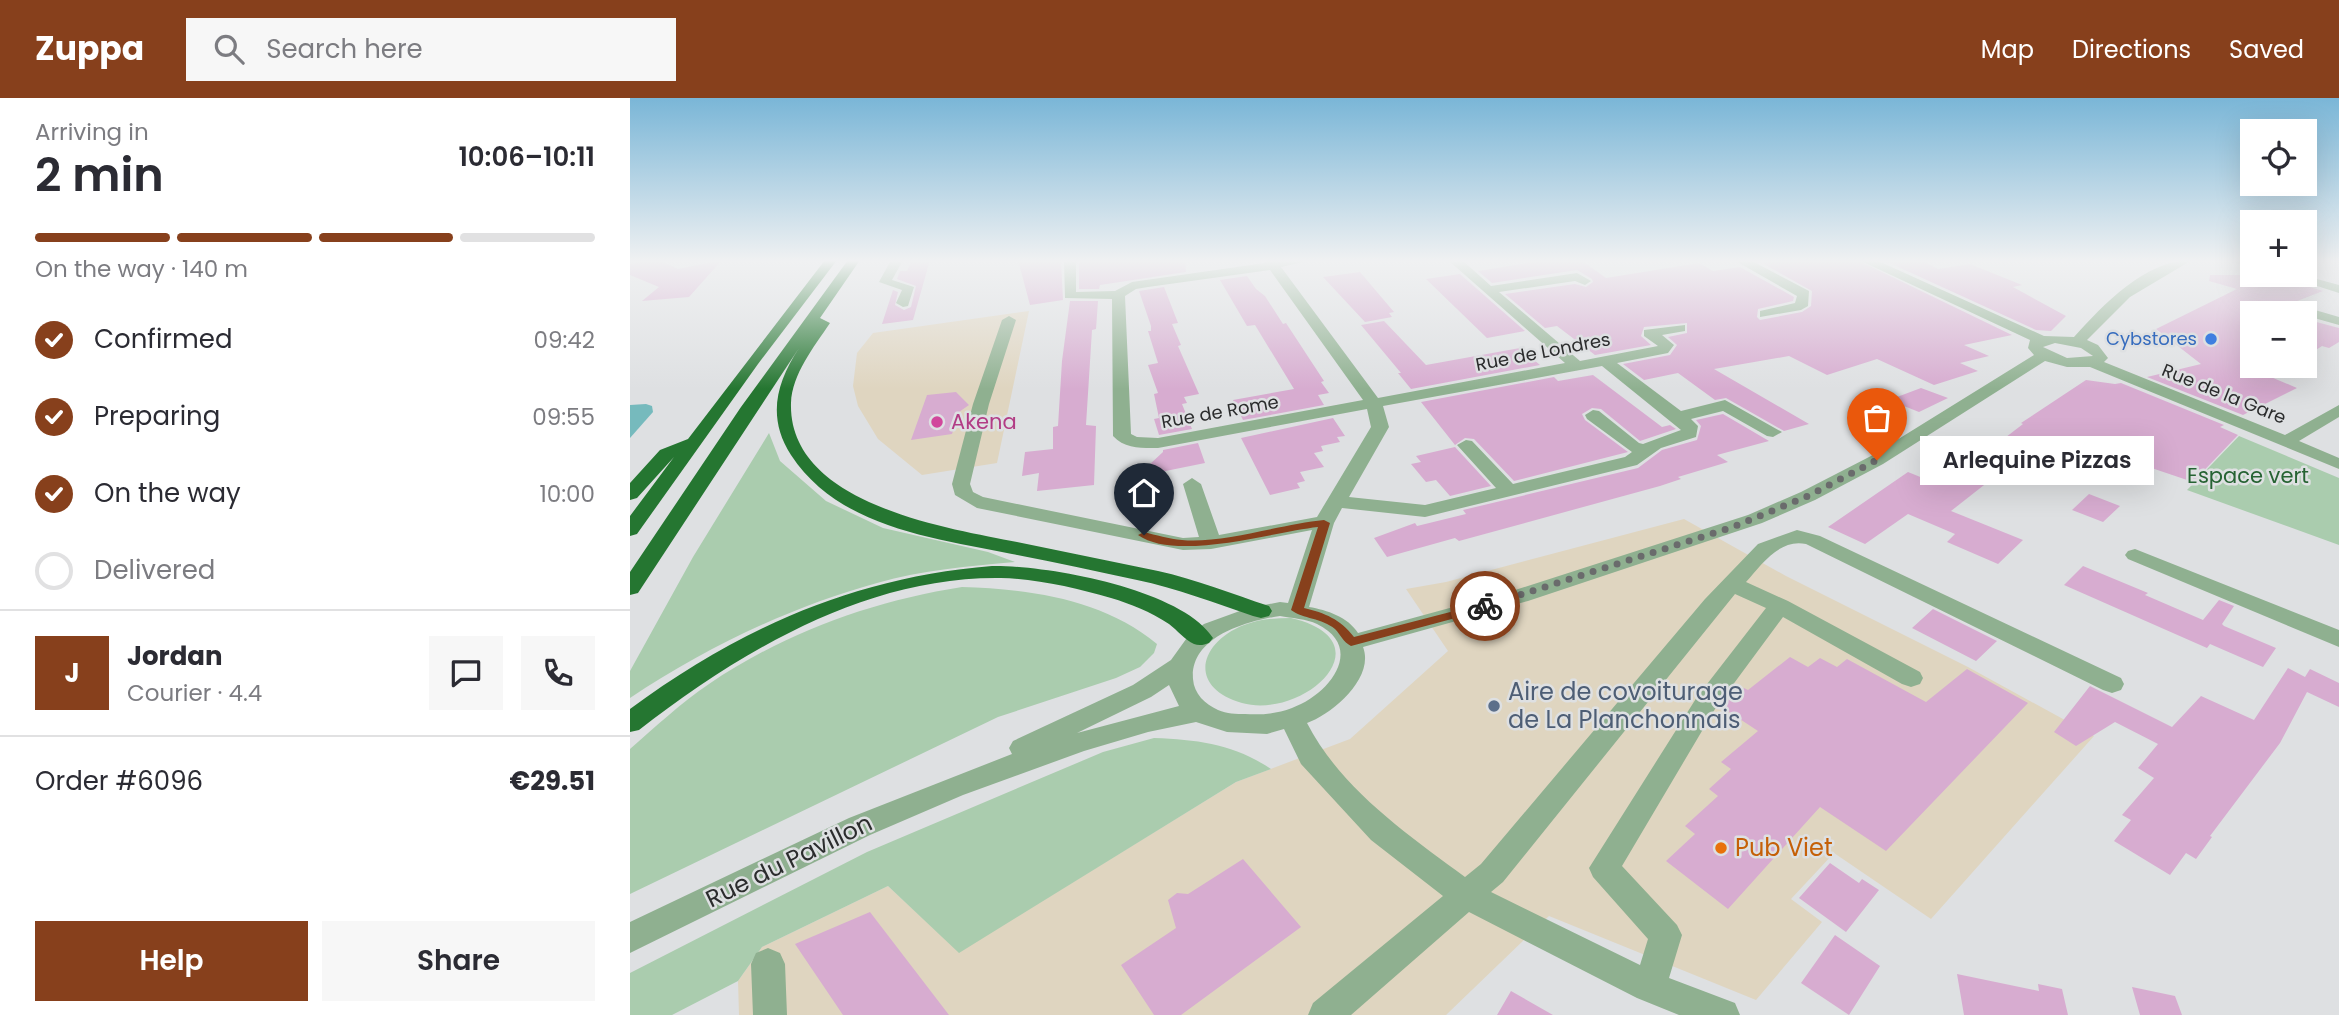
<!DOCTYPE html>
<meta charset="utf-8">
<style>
body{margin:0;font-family:Poppins,sans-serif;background:#f7f7f7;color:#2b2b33;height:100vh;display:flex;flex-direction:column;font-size:26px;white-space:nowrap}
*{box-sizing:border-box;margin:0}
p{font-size:23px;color:#7c7c81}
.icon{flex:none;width:38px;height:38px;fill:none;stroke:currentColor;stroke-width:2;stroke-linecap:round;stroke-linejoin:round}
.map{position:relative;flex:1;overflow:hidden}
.details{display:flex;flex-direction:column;background:#fff;width:630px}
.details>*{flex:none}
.fabs{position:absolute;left:1610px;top:21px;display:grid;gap:14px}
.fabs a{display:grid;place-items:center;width:77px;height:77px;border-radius:0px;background:#fff;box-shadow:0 7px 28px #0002;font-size:35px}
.pin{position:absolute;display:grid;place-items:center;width:60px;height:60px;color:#fff;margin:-72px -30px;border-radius:50% 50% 50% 0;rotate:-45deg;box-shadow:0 0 7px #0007}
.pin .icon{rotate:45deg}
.courier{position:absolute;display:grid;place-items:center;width:70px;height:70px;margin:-35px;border:5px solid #87401c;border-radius:50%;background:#fff;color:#222;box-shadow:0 2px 9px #0007}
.bubble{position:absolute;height:49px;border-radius:0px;background:#fff;box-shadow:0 7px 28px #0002;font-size:23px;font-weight:600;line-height:49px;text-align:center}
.overview em{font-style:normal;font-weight:600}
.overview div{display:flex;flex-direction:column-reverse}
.overview{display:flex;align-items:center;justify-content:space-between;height:119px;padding:0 35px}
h1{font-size:46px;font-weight:600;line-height:52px}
.bar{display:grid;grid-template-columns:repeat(4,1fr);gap:10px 7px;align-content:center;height:84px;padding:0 35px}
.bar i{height:9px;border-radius:5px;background:#e1e1e2}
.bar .current{background:#87401c}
.bar p{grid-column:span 4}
.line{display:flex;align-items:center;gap:18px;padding:0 35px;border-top:2px solid #e1e1e2}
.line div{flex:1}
.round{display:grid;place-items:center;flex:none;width:74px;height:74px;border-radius:0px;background:#f7f7f7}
ol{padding:0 35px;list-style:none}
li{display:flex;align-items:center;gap:21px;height:77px}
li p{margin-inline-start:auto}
li .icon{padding:7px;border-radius:50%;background:#87401c;color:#fff;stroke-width:4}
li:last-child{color:#7c7c81}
li i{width:38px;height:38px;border:4px solid #e1e1e2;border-radius:50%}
.cta{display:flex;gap:14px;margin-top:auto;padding:14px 35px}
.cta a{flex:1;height:80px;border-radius:0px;background:#87401c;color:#fff;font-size:28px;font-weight:600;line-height:80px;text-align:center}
.cta a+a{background:#f7f7f7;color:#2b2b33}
header{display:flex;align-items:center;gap:42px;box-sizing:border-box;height:98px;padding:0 35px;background:#87401c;color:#fff}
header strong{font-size:33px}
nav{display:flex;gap:38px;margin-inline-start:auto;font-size:24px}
.search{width:490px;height:63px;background:#f7f7f7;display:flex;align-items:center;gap:18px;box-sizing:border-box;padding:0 24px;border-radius:0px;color:#7c7c81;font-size:26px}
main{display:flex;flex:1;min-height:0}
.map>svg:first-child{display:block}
.commercial{fill:#dfd5c0}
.green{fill:#aaccae}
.water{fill:#76babd}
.building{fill:#d7acd0}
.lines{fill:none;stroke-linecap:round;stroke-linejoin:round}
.minor{fill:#8fb090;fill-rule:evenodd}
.highway{fill:#257631;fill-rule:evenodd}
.route{fill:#87401c}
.done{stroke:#6a6b6c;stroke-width:7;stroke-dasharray:0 12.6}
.shop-dot{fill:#3f7fe0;stroke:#dee0e2;stroke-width:2.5}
.hotel-dot{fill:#d1479c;stroke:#dee0e2;stroke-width:2.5}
.service-dot{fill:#5c6f8a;stroke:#dee0e2;stroke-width:2.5}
.food-dot{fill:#e8710a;stroke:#dee0e2;stroke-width:2.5}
.labels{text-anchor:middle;stroke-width:5;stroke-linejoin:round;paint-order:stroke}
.far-shop-label{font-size:18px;fill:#366cbe;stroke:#dee0e2;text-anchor:end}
.far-street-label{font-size:18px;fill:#2b2c2d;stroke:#dee0e2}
.hotel-label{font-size:21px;fill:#b23c85;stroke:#dee0e2;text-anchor:start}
.park-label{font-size:21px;fill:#266333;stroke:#dee0e2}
.near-service-label{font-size:24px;fill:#4e5e75;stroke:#dee0e2;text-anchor:start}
.near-food-label{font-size:24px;fill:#c56008;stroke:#dee0e2;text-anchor:start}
.near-street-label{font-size:24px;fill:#2b2c2d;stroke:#dee0e2}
</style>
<header>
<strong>Zuppa</strong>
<div class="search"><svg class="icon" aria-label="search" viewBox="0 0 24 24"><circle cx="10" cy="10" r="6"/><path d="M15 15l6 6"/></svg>Search here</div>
<nav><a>Map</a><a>Directions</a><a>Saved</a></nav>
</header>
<main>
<section class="details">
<div class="overview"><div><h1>2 min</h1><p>Arriving in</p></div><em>10:06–10:11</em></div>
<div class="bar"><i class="current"></i><i class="current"></i><i class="current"></i><i></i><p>On the way · 140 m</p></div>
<ol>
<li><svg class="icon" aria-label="check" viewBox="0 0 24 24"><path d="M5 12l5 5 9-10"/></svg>Confirmed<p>09:42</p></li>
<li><svg class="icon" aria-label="check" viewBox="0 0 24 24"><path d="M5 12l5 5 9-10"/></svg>Preparing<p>09:55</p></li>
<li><svg class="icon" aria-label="check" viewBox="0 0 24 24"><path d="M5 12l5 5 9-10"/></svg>On the way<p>10:00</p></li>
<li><i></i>Delivered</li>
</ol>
<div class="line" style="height:126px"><b class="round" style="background:#87401c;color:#fff">J</b><div><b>Jordan</b><p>Courier · 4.4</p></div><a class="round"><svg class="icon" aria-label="chat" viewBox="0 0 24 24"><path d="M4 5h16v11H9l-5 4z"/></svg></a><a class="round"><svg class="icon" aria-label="phone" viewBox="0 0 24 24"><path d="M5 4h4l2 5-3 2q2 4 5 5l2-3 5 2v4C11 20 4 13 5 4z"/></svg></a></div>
<div class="line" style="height:91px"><div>Order #6096</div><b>€29.51</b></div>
<div class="cta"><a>Help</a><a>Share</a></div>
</section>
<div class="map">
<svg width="1709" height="917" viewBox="0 0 1709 917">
<rect width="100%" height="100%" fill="#dee0e2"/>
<path class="commercial" d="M399,213L367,365L292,377L248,341L228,308L223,288L227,255L243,235Z
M1054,421L1156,478L1338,569L1464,638L1301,821L1204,755L1161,801L1192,824L1126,902L919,818L816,917H109L108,883L132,849L258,788L329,854L606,684L720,641L818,553L776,491L816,484Z"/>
<path class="green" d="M139,335L150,363L196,403L253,430L358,454L385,464C339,468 292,472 247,485C160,509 75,550 0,600V573L63,459Z
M1609,338L1709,380V447L1557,392Z
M332,489C400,491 473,501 527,546L524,555L510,569L486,580L368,619L0,796V651C25,629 51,605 79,586C154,535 242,503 332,489Z
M661,520C759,543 674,622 612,605C558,590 568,545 614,527C629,521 645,520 661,520Z
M524,640C570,642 603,646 641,671L606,684L329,855L258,788L132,849L108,883L42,917H0V875L237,754L473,654Z"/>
<path class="water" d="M16,306L22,308L23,314L0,340V307Z"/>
<path class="building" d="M17,162H29L48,171L92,162L59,199L12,203L29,189L0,177V166Z
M282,162H300L283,222L252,226L263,192L268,194L265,207L274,212L281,209L286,188L267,181L270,173H277Z
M388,162H431L433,202L400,207Z
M449,162H555L556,174L470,187L469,191H449Z
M917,162H951L976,180L1069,165L1083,173L1110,169L1164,199L1163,203L1128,211L1127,219L1130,222L1172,214L1181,208L1182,193L1132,165L1151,162H1227L1382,237L1334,247L1359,258L1330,265L1348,273L1304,287L1247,261L1197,277L1159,258L1084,271L1179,326L1154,333L1096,300L1085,302L1048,275L1014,282L993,266L1040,257L1047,247L1038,239L1057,235V225L1014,229L1011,238L1021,247L965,257L927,228L915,230L875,196L945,186L956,189L963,184L962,181L947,172L862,185L848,173Z
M1253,162H1291L1308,171L1340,166L1392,187L1383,189L1436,218L1421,233L1406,232Z
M730,174L764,214L759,215L762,219L735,224L693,179Z
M830,176L895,233L857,240L796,181Z
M1580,177H1640L1693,193L1662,205L1647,215H1622V271L1667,290L1613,317L1517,279L1571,266L1526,231L1607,191L1579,183Z
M617,178L626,191L635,198L653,226L656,225L694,283L691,284L699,295L688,297L694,307L613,322L603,302L664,291L625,227L617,228L590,182Z
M534,189L548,225L542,226L551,247L548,248L569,296L554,299L557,305L552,306L562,331L529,337L524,321L529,320L524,296L528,295L518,267L528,265L518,233H521V228L509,193Z
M440,203H468L466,231L462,232L456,327L466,328L464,387L407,393L409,375L392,378L395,354L423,351V329L428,328L432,263Z
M1675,221L1709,230V244L1699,250L1692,248L1675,259Z
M754,223L796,267L890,250L910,267L781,291L768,275H771L731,227Z
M963,277L1032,329L1040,327L1046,331L1010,343L971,311L962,310L952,316L955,322L998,354L884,383L844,341L835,340L825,347L791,304L924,279L928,283Z
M1456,282L1485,286L1491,285L1594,327L1590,329L1608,337L1563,384L1489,359L1465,379L1418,362L1383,387L1363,380L1321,413L1393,442L1368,466L1317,444L1325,436L1278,416L1235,446L1198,429L1278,374L1310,387L1315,386L1393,326L1391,325Z
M1291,290L1318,300L1289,314L1259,302Z
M326,294L339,307L329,314L322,336L281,342L297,297Z
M1093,316L1139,343L1087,357L1098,364L1048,379L1051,381L1030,388L829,443L825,440L757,459L744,440L785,425L787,428L836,416L833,412L1008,370L1032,352L1067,342L1071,328L1066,322Z
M703,320L715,338L707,339L710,344L691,348L693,353L684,355L694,369L670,374L675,383L667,385L670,390L640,397L611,340Z
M568,345L575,365L506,379L533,354V352Z
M825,349L861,388L820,398L806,382L796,384L781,366L791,364L786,358Z
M516,392L542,396L524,414L497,409Z
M1459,396L1490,408L1473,424L1442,412Z
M1453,468L1518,495L1515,497L1573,522L1589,502L1604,508L1592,526L1594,528L1646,550L1633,569L1580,546L1577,550L1434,487Z
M1303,511L1367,543L1346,563L1282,530Z
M1160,559L1178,569L1190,560L1207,569L1217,561L1296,604L1337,571L1398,605L1256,753L1190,709L1098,811L1036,763L1065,736L1055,728L1088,698L1079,691L1101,671L1091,664L1128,633L1090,608L1114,590L1118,592Z
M1658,570L1675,579L1680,571L1709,585V609L1677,594L1650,645L1580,738L1582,739L1566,761L1556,755L1540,777L1484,743L1501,722L1492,717L1524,680L1508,670L1528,646L1485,624L1446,648L1424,634L1460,588L1542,629L1571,598L1624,622Z
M613,761L671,829L551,917H524L491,867L546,830L538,802L547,795L558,796Z
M1200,765L1229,785L1232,781L1249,792L1216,834L1169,800Z
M240,814L319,917H213L165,846Z
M1205,837L1250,868L1219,917L1171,885Z
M1327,876L1409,893L1408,886L1432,891L1438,917H1334Z
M1502,889L1545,898L1552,917H1510Z
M881,893L923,917H867Z"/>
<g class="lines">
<path class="minor" d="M261,162H273L262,182L284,189L278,208L273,209L266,205L272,192L249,184Z
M434,162H446V194L485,193L502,184L635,165L633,162H682L651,169L748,300L935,265L818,162H832L861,188L947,175L961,183L955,187L945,183L869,194L950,263L1028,248L1014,238V232L1055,227V233L1032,237L1044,247L1038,255L987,265L1051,313L1095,302L1152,334L1143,339L1137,338L1093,313L1061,321L1068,328L1066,339L1031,350L1007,367L795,419L712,410L704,425L679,509C697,512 718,519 728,535L882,493L1118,417L1171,394L1241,358L1404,257L1398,250L1400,242L1229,162H1246L1414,238L1444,239C1474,206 1515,162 1562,162L1500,199L1457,242L1468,247L1478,260L1474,264L1655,337L1709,307V319L1669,343L1709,360V371L1460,269H1437L1415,263L1253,366L1185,402L1132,425L898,503L733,549C745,580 702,616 677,625C711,691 777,736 835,779L851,766L1075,501L1128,446L1167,432L1190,438L1491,580L1494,586L1491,592L1482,595L1473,592L1176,446C1150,440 1131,467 1116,484L1158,503L1290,574L1293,580L1290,586L1281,589L1272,586L1153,519L1085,611L992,768L1047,827L1052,837L1039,880L1105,905L1110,917H1049L1007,900L839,814L721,917H678L683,905L813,798L741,742L671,666L654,631L637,636L597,634L566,624L518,634L454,653L333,697L240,737L0,855V824L219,720L382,656L379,650L383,643L503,587L541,562L559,537L574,526L618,510L650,504L658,505L682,432L581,451L553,452L347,410L325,397L322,386L343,306L372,222L379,218L386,222L359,306L340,386L343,394L353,399L553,440L569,439L553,386L562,380L571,386L589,437L687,419L741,329L737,311L528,350C512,350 495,351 483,338L482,201L435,200ZM640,172L733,302L528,340L507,339L501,336L495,198L506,191L518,189ZM1425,245L1451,250L1463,258L1437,260L1413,249ZM972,268L1051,332L1013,346L1009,345L969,313L963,312L955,317L957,321L1002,354L995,359L883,386L842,343L836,342L827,347L866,390L795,407L719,399L759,329L753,308ZM1105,496L1136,510L1067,599L959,770L963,779L1018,841L1010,867L861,794L873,784ZM650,518C661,520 677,521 687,526C736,550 699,597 662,610C646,616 631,617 615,616C606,616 597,616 588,612C575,606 564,596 563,581C560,539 616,523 650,518ZM539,587L549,608L447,635L521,599Z
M1104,162H1120L1179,193L1178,208L1171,212L1130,219V213L1165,205L1167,198Z
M1604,162H1622V170L1606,165Z
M1653,177H1672L1709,187V195Z
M1668,207L1709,219V227L1663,214V208Z
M1505,451L1709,532V549L1498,461L1495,457L1498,453Z
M138,850L150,855L155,866L157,917H123L121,866L126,855Z"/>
<path class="highway" d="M195,162H207L128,266L7,436L0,438V418L44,359L7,400L0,402V385L30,352L58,341Z
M218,162H230L190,220L200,225C184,249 162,276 161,305C158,406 316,430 387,444C434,454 481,463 528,473C565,481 602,496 639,508L642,513L639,518L631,520L623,518C585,505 546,490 507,482C465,473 424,464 382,456C304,440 209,430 161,357C137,320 146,285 169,250L8,495L0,497V474L111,309Z
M362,468C416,467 552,491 583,540L579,545C574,547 569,548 564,546C555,542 547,532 539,526C521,514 501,506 481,500C446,490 407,481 371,480C237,478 111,553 9,632L0,634V611C110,530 225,479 362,468Z"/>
</g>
<linearGradient id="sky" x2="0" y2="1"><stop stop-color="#7ab6d7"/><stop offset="0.56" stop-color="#f0f1f2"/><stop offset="1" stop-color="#f0f1f2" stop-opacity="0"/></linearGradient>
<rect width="1709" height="291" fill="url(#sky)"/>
<path class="route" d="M694,422L700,425L674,510C695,515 710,521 724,539L855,505L861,508L859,511L721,548C713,544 711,537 705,531C692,520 673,521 661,512L688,429C642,434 546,464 508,437L514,434C526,437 539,441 552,442C591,446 652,426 694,422Z"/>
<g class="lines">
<path class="done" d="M855,508L1103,429L1178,398L1247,362"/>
</g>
<circle class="shop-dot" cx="1581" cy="241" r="7"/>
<circle class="hotel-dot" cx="307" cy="324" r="7"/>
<circle class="service-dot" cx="864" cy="608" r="7"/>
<circle class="food-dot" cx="1091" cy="750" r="7"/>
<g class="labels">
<g class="far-shop-label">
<text x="1567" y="247">Cybstores</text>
</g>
<g class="far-street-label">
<text transform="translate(913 254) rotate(-11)" y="6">Rue de Londres</text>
<text transform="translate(1594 296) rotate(22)" y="6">Rue de la Gare</text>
<text transform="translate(590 314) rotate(-10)" y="6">Rue de Rome</text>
</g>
<g class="hotel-label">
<text x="321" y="331">Akena</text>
</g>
<g class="park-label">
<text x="1618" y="385">Espace vert</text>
</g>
<g class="near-service-label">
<text x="878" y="602">Aire de covoiturage<tspan x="878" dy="28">de La Planchonnais</tspan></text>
</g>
<g class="near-food-label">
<text x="1105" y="758">Pub Viet</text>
</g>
<g class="near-street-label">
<text transform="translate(159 763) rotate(-26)" y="8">Rue du Pavillon</text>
</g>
</g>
</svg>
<div class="fabs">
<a><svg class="icon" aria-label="locate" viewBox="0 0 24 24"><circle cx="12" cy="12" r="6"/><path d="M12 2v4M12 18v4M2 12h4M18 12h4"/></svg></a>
<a>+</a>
<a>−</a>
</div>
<div class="pin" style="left:1247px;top:362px;background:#ea580c"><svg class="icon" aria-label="bag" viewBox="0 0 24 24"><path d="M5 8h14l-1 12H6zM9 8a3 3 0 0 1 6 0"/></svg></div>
<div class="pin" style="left:514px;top:437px;background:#1f2937"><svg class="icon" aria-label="home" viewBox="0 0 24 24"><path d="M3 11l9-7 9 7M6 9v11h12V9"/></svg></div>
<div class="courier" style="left:855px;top:508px"><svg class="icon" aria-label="bike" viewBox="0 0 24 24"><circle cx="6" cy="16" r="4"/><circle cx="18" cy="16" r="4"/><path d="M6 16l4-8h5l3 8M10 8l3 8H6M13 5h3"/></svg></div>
<div class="bubble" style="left:1290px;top:338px;width:234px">Arlequine Pizzas</div>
</div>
</main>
